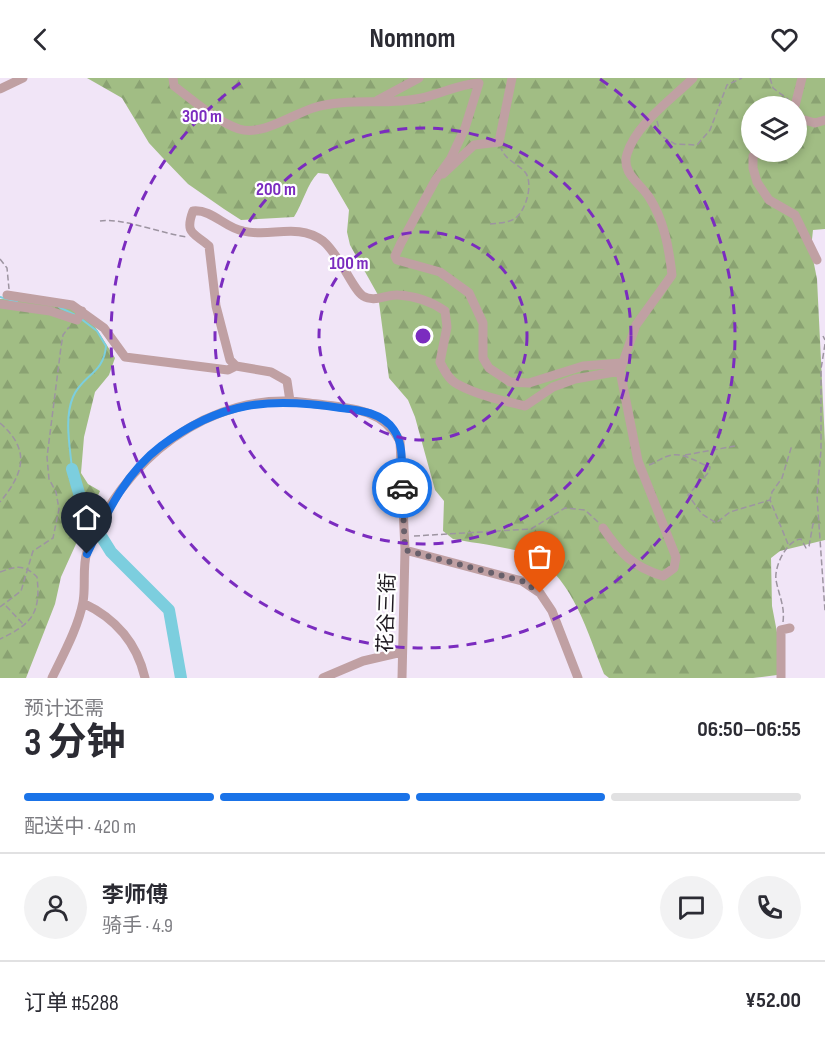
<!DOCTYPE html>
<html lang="zh">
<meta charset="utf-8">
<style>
body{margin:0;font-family:"Sofia Sans Condensed","Noto Sans SC",sans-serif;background:#f2f2f3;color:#2b2b33;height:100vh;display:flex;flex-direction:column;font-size:22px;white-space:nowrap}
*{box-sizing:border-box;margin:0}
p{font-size:20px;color:#7c7c81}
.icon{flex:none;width:33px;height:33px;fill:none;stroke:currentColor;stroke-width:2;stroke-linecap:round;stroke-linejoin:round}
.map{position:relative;height:600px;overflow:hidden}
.side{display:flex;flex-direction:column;background:#fff;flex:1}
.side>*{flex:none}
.fabs{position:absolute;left:741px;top:18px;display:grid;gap:12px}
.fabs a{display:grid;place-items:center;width:66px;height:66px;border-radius:50%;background:#fff;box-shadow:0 3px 9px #0003;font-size:30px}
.pin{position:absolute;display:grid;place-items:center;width:51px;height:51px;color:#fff;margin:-62px -26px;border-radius:50% 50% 50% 0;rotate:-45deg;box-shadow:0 0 6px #0007}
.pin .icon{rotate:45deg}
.courier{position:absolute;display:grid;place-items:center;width:60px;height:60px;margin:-30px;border:4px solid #1a73e8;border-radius:50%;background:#fff;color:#222;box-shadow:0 2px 8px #0007}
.head em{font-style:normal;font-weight:700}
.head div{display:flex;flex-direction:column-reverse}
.head{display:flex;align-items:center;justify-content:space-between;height:102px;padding:0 24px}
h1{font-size:39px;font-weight:700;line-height:45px}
.bar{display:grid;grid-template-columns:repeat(4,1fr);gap:9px 6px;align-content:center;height:72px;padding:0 24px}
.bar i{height:8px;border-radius:4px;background:#e1e1e2}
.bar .current{background:#1a73e8}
.bar p{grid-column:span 4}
.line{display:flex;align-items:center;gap:15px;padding:0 24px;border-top:2px solid #e1e1e2}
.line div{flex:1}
.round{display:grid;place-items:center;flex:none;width:63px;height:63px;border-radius:32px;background:#f2f2f3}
header{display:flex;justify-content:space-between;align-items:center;height:78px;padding:0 24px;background:#fff;font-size:27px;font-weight:700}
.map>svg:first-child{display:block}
.forest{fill:url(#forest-firs);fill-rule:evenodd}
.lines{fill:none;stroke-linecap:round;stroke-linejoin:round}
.stream{stroke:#7ccede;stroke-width:2}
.river{stroke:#7ccede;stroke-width:12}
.path{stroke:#9d94a1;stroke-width:1.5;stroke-dasharray:6 3;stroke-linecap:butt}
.minor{stroke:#c0a0a3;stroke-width:9}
.done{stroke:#68606b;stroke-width:6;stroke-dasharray:0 10.8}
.route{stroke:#1a73e8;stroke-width:8}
.ring{fill:none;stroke:#7b2cbf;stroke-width:3;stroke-dasharray:10 8}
.labels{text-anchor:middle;stroke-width:4.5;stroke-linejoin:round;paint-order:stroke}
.street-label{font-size:20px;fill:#1e1920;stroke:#fff}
.centre{fill:#7b2cbf;stroke:#fff;stroke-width:3}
.ring-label{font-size:18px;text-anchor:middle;font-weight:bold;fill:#7b2cbf;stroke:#fff;stroke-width:4.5;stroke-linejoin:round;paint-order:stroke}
</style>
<header><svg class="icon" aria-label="back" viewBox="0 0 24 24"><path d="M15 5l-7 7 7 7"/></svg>Nomnom<svg class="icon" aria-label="heart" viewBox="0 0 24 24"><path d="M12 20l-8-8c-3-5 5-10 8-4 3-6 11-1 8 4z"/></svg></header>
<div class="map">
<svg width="825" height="600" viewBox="0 0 825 600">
<defs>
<pattern id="forest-firs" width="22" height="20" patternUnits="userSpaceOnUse" patternTransform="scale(1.5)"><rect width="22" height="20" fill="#a1bd84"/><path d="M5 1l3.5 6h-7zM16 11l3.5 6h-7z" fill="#8aa272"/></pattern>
</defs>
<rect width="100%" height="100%" fill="#f1e5f7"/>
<path class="forest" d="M87,0H825V151L813,152L811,171L817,201L825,365V462L780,473L771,480L772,528L780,570L777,597L753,600H609L604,596C588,556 574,503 535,479C520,470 472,465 453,461L443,453L444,423L435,412L415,339L408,322L389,300L378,217L350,167L347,154L349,132L328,96L318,95C307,106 303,125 294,139L241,142L224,131L188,106L162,79L149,65L122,20ZM752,28H796V74H752Z
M0,221L63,222L94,247L115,280L109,297L95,314L84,359L81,395L88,406L100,413L61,499L55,526L26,600H0Z"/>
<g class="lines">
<path class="stream" d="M0,219L17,224
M59,229L75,237
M72,391C70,369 64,340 73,319C82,297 104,296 106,268L97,253L80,240"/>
<path class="river" d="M72,391L83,429L111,474L169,532L181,600"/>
<path class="path" d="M770,0L773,10L789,22
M657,43L661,58L675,66L697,67L710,52L727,7L742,0
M100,143C120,139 163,156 187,159
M490,146C497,145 508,145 514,141C526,134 534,105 525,94C517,85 505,82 501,70
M0,181L7,190L9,211
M823,258L825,262
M825,266L821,291V372L817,418L825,533
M0,345C31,372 24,395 0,424
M685,377L735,368
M649,387C657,384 664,378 672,377C685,375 698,385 710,389L709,394L688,417L702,436L716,445L730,434L770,422
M414,458L531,451L565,430L585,432L598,444
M788,466L770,422L772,414L782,400L792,367
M0,494C16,488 24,486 37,499C41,535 32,546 0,561
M6,528L24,547
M0,529L21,513L33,473L53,460L59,431L56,414L49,401L47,379L61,269L63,257L69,249
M783,544C785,528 779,518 776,502C774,488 787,462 801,461L806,470L809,468L813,446L817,444"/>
<path class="minor" d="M173,0L174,8C194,23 216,43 239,51C263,58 291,37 313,30C347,19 387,28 422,20C441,16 459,6 479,5L465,50L451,80L436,101L401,165L395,178L397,182L440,194L469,215L483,245V280L489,290L510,304L529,305L583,288L621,285
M0,11L23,0
M378,22L419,0
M795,28L802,0
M796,33L801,41L815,45L825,42
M759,74L753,78V90L757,104L769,122L795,137L817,182
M443,96L474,67L499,64L512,0
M7,217L72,227L104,250L125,279L228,292L236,288
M0,226L50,233L77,242L82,233
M290,323L287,303L271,294L236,288L230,282L216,228L209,168C195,155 184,157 193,133C212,131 225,150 243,153C270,160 297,144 323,163C340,177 353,212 363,218C375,225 386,216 398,217C415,218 432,224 445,233L447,249L440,284C444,292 449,302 457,306C477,317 503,323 525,328L553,309L575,301L620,293L636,247L672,197C669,170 664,142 649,119C640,105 621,95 627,76C636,46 671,22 693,0
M603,450C620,475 633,489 663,498L674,490L676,479L638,383L620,293
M405,472L522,503L540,515L552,533L578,600
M83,525C115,540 137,565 145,600
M52,600C63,577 78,550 83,524C86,508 82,489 87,474C120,384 210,310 309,325C345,330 381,328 400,363L405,472L402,600
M323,600L363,583L402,574
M781,600V552L790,550"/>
</g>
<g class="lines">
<path class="done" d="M402,410L405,472L522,503L540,515"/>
<path class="route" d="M87,476C106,437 125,395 161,368C221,323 270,319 341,330C360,332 383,335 394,352C405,368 401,391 402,410"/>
</g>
<g class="ring">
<circle cx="423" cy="258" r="104"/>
<circle cx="423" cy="258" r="208"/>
<path d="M600 1A312 312 0 1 1 246 1"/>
</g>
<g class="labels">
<g class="street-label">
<text transform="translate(386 535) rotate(-88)" y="7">花谷三街</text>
</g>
</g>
<circle cx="423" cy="258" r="9" class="centre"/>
<g class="ring-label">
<text x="202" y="44">300 m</text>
<text x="276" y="117">200 m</text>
<text x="349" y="191">100 m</text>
</g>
</svg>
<div class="fabs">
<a><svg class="icon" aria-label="layers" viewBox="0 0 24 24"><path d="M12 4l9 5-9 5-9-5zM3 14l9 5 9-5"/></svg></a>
</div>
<div class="pin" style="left:540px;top:515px;background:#ea580c"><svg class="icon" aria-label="bag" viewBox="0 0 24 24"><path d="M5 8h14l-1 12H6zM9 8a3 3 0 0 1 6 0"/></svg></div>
<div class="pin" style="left:87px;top:476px;background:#1f2937"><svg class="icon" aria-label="home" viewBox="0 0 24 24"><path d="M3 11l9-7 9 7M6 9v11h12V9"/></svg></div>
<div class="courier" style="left:402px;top:410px"><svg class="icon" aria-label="car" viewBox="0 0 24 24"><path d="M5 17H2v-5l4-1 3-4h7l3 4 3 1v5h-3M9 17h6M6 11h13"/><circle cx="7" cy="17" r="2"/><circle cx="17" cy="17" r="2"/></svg></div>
</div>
<section class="side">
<div class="head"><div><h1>3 分钟</h1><p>预计还需</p></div><em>06:50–06:55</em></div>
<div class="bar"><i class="current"></i><i class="current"></i><i class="current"></i><i></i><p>配送中 · 420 m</p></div>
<div class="line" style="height:108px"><a class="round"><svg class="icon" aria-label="person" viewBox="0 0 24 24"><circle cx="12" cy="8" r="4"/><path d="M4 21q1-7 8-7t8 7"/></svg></a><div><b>李师傅</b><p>骑手 · 4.9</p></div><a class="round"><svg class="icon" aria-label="chat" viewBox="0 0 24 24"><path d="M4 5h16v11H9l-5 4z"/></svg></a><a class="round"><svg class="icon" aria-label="phone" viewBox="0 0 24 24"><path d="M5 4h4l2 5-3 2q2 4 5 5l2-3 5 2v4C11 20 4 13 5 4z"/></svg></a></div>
<div class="line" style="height:78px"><div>订单 #5288</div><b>¥52.00</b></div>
</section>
